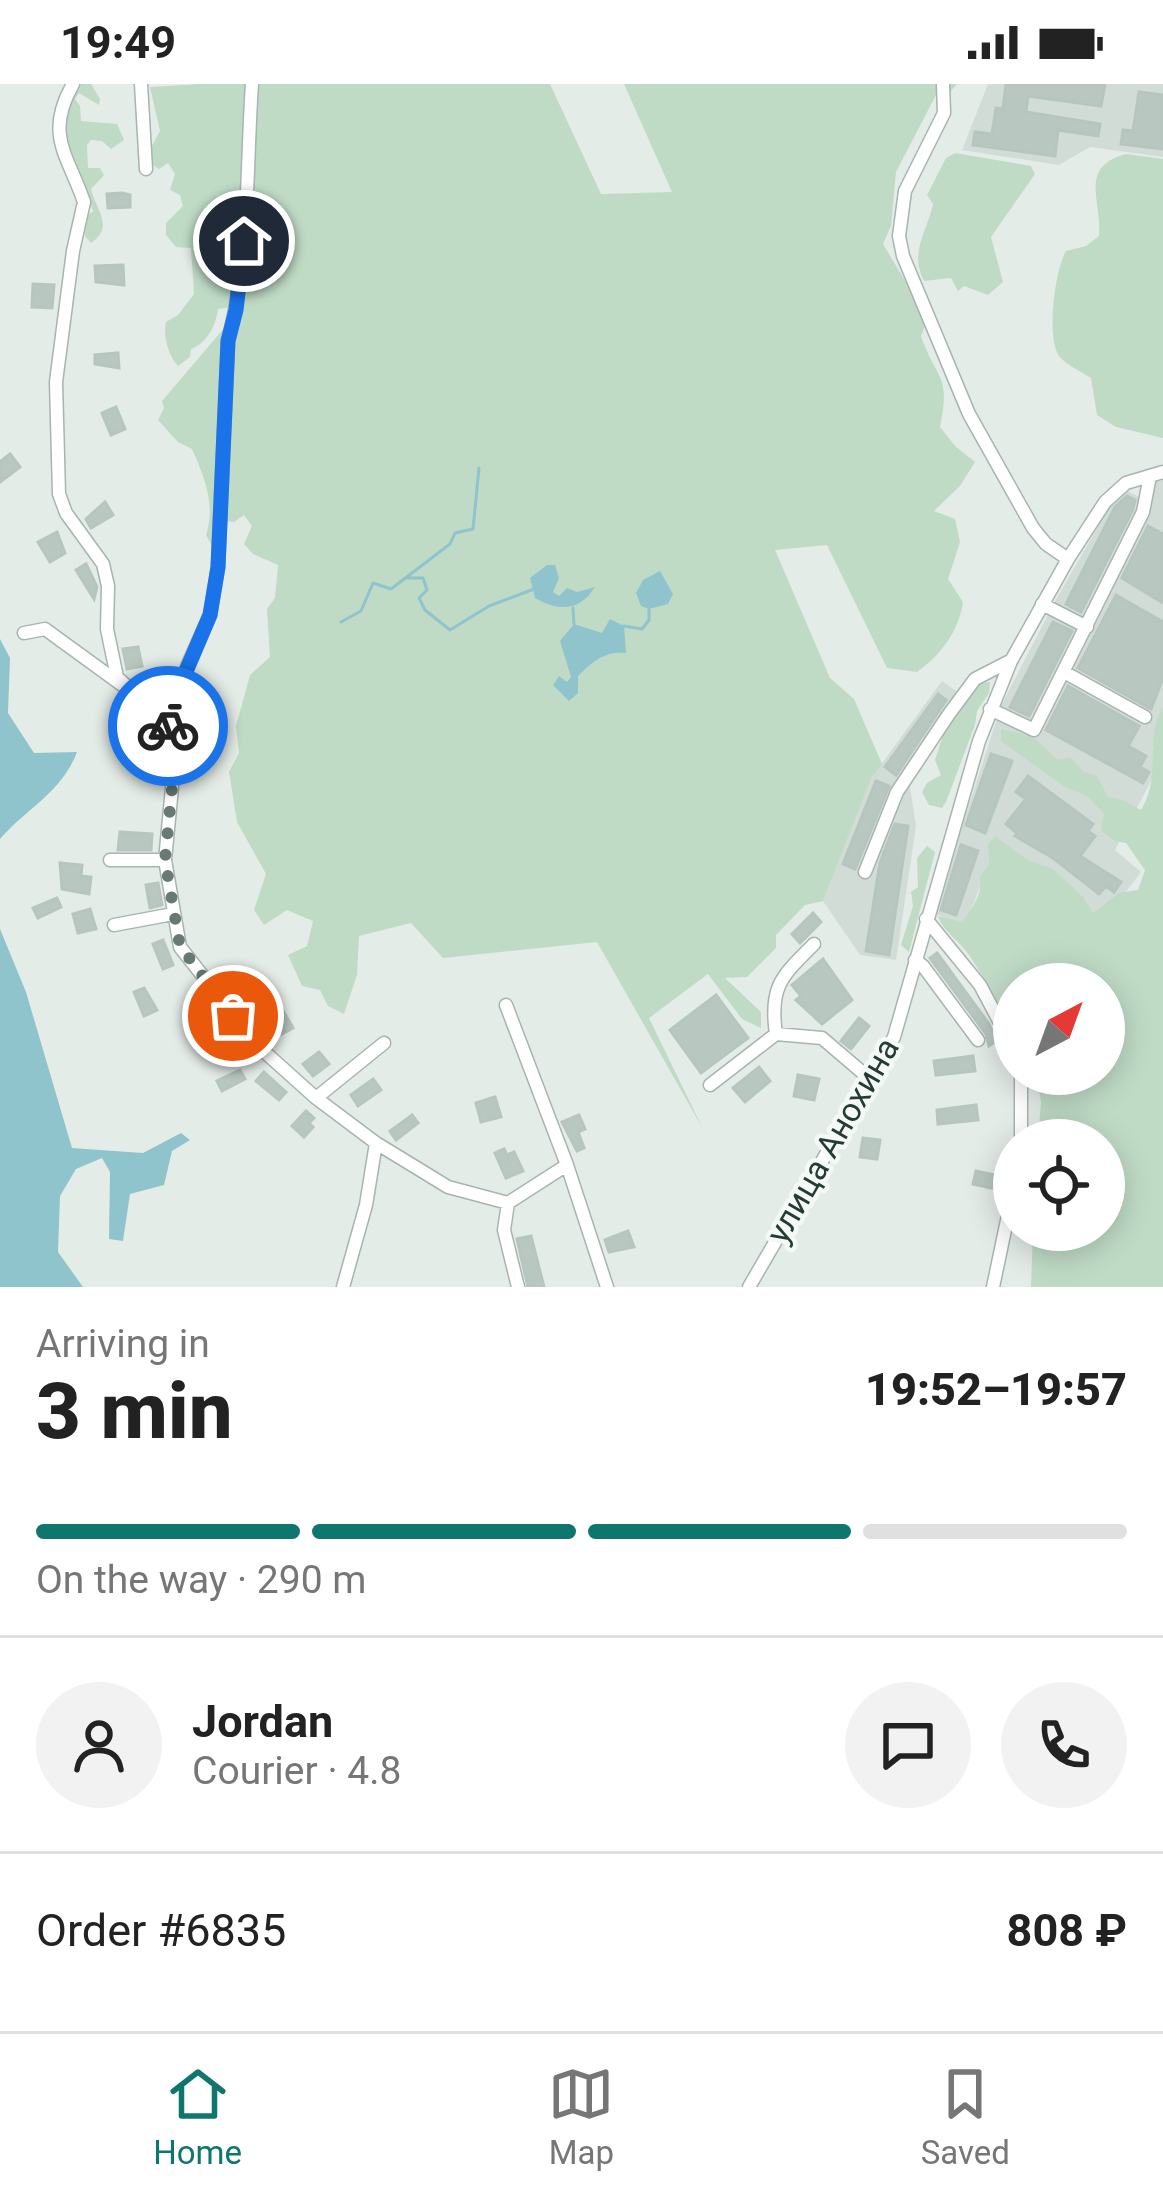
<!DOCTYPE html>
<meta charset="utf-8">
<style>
body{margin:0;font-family:Roboto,sans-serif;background:#f2f2f2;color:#222;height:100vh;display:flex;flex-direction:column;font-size:45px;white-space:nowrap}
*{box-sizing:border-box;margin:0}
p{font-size:39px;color:#767676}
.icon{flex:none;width:66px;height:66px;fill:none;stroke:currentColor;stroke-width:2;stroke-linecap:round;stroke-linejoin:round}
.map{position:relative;height:1203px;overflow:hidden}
.drawer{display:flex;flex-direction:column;background:#fff;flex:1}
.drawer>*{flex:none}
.needle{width:78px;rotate:41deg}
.tools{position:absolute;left:993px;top:879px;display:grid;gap:24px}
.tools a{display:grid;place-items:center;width:132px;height:132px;border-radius:50%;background:#fff;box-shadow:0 6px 30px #0003;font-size:60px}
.pin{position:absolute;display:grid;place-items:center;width:102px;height:102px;color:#fff;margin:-51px;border:6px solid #fff;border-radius:50%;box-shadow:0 3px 12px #0007}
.courier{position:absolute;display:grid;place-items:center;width:120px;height:120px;margin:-60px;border:9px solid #1a73e8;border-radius:50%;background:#fff;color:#222;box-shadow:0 3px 15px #0007}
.head em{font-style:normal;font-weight:800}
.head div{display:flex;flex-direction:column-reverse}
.head{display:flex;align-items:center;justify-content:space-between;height:204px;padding:0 36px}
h1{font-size:78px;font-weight:800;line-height:90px}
.bar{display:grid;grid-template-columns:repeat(4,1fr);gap:18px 12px;align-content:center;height:144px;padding:0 36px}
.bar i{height:15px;border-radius:9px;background:#e0e0e0}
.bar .active{background:#0f766e}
.bar p{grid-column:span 4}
.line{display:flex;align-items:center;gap:30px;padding:0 36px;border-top:3px solid #e0e0e0}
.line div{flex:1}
.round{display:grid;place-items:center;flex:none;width:126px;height:126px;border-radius:63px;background:#f2f2f2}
.status{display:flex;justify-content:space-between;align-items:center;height:84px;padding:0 60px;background:#fff;direction:ltr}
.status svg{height:33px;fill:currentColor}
.dock{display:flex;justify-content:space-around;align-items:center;height:168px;border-top:3px solid #e0e0e0;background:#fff;font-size:33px;color:#767676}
.dock a{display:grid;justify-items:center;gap:6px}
.dock .active{color:#0f766e}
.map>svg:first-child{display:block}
.built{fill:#d2dcd7}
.green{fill:#bfdbc6}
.water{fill:#90c4cd}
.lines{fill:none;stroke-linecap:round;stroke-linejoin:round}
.stream{stroke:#90c4cd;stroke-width:3}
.building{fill:#b9c7c1;stroke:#b7c5bf;stroke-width:3}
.minor-casing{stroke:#a7b4af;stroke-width:15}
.minor{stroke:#fff;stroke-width:12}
.done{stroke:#687a74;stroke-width:12;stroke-dasharray:0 21.6}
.route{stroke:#1a73e8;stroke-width:15}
.labels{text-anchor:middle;stroke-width:9;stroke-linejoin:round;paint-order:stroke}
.street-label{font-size:33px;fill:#253c36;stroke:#f4f9f6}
</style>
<div class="status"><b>19:49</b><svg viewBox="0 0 49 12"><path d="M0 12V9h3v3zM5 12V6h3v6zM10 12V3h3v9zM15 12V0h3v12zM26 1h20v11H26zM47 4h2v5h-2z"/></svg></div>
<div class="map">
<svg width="1163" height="1203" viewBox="0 0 1163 1203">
<rect width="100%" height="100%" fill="#e4ece8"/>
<path class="built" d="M988,0H1163V73L1090,63L1059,81L962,66Z
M1163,396V646L1152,665L1163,674L1115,766L1141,788L1103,838L997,758L965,842L934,829L1001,622L1054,519L1110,422L1126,406L1141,414L1151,397Z
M942,597L965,613L909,697L916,742L896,876L860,871L823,817L872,693Z"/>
<path class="green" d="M78,0H91L100,15L99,21L79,9L75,15L80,22L81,37L117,40L124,56L111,65L102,57L91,56L87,61L88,84H100L104,91L91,105C96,126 115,143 91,159L85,152L86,133L93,127C76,81 46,48 78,0Z
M201,0H247L243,122L232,223L218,225C216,242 207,259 191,265L190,273L178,282C168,271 163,252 166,238L178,231L194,210L191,164L176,163L166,151V139L183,122L180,111L170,106L175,90L168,79L159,85L150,79L149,67L160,47L150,3Z
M257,0H550L601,110L672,108L624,0H957L949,9L936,11L896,88L891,142L883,160L907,200L925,242L921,252C937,298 951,289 940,343L955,362L975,378L960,402L934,427L955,435L960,458L948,495L963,518C959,547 941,571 917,588L887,584L827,461L775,466L830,594L854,615L882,680L872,693L823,817L805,821L776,851V864L747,893L725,894L761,928V944L742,935L708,890L649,934L703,1045L597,858L443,874L411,839L359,852L357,891L344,930L328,922L320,906L302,902L288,871L307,862L313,837L287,826L264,841L254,826L266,790L237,738L229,688L239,669L236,642L250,591L270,573L267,525L275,514L278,481L253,470L244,460L252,442L244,431L234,438L226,437L225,364L232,258L241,226L253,122Z
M955,69L1031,82L1035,90L991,153L1003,198L988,211L964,202L958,207L951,194L924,197C909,168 927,148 933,120L927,111L946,74Z
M1126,70L1163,75V354L1116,343L1097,331L1091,294C1082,288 1066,281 1059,272C1046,253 1055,186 1066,167L1086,162L1099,152C1102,116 1078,83 1126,70Z
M225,243L216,367V460H211L206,451C216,421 204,392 192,365L178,358L158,336L164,324L162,317Z
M990,598L989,609L977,627L975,641L946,718L942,724L929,721L922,708L927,699L941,691L935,676L944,648L981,599Z
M1163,623V1203H1031L1033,1146H1104V1056H1038L1041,1018L1036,990H1104V900H1014V950C1001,922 986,896 969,871C959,856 944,849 938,832L962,838C972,825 983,810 980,793L989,780L988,761L995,752L1028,776L1053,785L1083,813L1093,829L1119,809L1138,806L1145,786L1126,759L1115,757L1101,747L1104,730L1087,712L1065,703L1001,657V645L1032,652L1058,676L1070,673L1084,688L1097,692L1108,713L1123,716L1141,726C1163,690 1143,656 1163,623Z
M927,762L935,768L909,868L901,861L913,822L911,808L918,803L917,774Z"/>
<path class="water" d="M547,481H555L559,494L553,508L559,512L567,504L577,508L595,503C580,527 559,528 535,514L530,494Z
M660,487L673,510L668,520L649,525L641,522L636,509L643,496Z
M610,535L624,542L626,569C604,567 594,577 578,592V609L569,617L553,601L559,592L567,598L571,593L560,557L574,540L602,549Z
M0,555L10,574L8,629L34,669L77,668C62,708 26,725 0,755Z
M0,845L26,908L72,1064L143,1069L181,1049L190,1056L172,1067L164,1101L130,1110L123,1157L109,1155L110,1088L102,1074L76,1085L60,1112L58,1168L83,1203H0Z"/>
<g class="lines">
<path class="stream" d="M408,494H423L427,506L419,514L425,526L450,546L489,522L534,505
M573,524L574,540
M341,538L361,527L373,499L391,505L450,460L455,449L473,445L479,384
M624,542L642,545L649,536V525"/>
</g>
<path class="building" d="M1006,0H1105L1101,22L1028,12L1026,28L1100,40L1098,52L1058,46L1055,72L973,61L975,48L992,50L996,24L1003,25Z
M1139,8L1163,11V65L1121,60L1123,46L1133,47Z
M122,109L130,111V123L108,124L107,110Z
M123,181L124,201L96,198L95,182Z
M33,200L54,201L52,224L32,223Z
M118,269L119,284L95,280V271Z
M116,323L125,345L111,351L102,329Z
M10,370L20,383L0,398V378Z
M1127,412L1135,416L1133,425L1081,528L1066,520L1115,423Z
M105,418L113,431L91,444L86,435Z
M1148,442L1163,450V519L1122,494Z
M57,448L65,469L50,478L38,458Z
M86,480L97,503L94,515L76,486Z
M1116,511L1163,538V594L1151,625L1078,584Z
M1053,538L1072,547L1029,632L1010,623Z
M138,563L142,582L127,585L123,565Z
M1068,602L1139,642L1128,662L1146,672L1140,683L1149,688L1143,699L1046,646Z
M938,610L946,616L896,691L885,683Z
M199,615L202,634L188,637L186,616Z
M206,660L207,677L188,678L187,661Z
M991,670L1012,677L985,749L966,741Z
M1028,692L1093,740L1088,747L1095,752L1080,772L1121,798L1114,808L1106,802L1099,810L1053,774L1015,752L1017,749L1006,740L1026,715L1016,708Z
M876,697L889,702L855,785L843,780Z
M895,740L908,742L889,871L866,867L880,779Z
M120,748L152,750L151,766H118Z
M961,761L978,767L956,831L941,826Z
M60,779L82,781L81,792L91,793L89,810L62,805Z
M158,799L162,821L150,824L146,801Z
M57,814L61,823L38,834L33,824Z
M90,825L96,845L78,849L73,830Z
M813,829L821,838L800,859L792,850Z
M163,856L173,881L163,885L153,860Z
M937,869L989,940L997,956L989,962L986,950L930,874Z
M823,875L852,916L822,940L796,916L801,912L792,901Z
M244,887L252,900L235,910L227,897Z
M144,904L157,926L144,932L134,908Z
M716,911L748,954L701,989L670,946Z
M204,916L216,941L206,945L195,920Z
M279,920L293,944L282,950L269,926Z
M859,934L869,942L851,965L841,957Z
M319,968L329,980L313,992L303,980Z
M973,972L975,987L936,991L934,977Z
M759,983L770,997L745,1018L733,1004Z
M240,986L245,995L222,1007L217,997Z
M264,988L286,1008L279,1016L256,997Z
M798,991L819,995L814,1016L794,1012Z
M373,995L381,1006L358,1022L351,1011Z
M495,1013L501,1033L481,1038L476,1019Z
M976,1021L978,1036L938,1040L937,1026Z
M306,1027L314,1034L309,1039L313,1043L304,1053L292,1042Z
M412,1031L418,1039L396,1056L390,1047Z
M579,1031L585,1045L578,1048L584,1064L577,1067L562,1038Z
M863,1054L880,1056L877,1075L860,1073Z
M504,1065L507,1071L514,1068L523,1087L506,1094L495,1069Z
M976,1087L999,1092L996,1105L973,1100Z
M628,1147L634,1163L609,1168L605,1156Z
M531,1152L544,1203H528L517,1155Z"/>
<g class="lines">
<g class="minor-casing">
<path id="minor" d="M73,0C44,51 68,71 84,118L73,167L56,298L59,410L66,429L103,480L108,502L107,545L117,593L167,640
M141,0L146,85
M252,0C246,86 250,173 228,257L218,483L210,531L188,580L167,640L172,658V704L165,776L180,863L258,962L316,1014L376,1059L448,1103L508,1119L567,1081
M943,0L944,29L905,107L899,152L903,172L969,330L1033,444L1046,460L1068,475
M1042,520L1087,543
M24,549L45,545L122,601
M1064,588L1145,633
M990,625L1034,646L1143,428L1150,392
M110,776H165
M865,788L897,708L949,630L975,595L1010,577
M926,835L980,901L1014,965
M114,841L173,830
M915,876L923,882L978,956
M506,921L567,1081L607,1203
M776,950C769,902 782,892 814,860
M710,1001L776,950L822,954L870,995
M316,1014L384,959
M1021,1056V990
M508,1119L504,1146L518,1203
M343,1203L366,1121L376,1059
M749,1203L894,953L979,657L1011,577L1068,475L1105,418L1126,399L1163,388
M993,1203L1014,1103"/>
</g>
<use href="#minor" class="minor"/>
</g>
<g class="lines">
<path class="done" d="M168,642L172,658V704L165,776L180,862L233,932"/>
<path class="route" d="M168,642L170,625L210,531L218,483L228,257L236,226L244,157"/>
</g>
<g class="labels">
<g class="street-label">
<text transform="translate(832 1056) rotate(-60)" y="12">улица Анохина</text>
</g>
</g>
</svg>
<div class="tools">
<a><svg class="needle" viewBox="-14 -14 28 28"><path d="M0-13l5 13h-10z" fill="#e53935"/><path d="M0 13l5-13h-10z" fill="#767676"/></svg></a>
<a><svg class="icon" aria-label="locate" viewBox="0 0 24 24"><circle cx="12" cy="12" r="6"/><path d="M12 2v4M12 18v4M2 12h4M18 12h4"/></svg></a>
</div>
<div class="pin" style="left:233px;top:932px;background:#ea580c"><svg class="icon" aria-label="bag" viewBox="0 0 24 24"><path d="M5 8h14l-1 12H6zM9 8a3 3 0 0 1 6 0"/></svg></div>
<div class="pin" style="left:244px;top:157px;background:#1f2937"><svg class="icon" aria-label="home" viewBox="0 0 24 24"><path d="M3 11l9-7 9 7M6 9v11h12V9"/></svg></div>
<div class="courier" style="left:168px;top:642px"><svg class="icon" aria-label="bike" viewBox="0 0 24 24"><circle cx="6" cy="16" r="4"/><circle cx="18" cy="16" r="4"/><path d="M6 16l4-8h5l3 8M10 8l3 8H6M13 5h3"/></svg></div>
</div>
<section class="drawer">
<div class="head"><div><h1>3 min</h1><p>Arriving in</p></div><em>19:52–19:57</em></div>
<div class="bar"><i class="active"></i><i class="active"></i><i class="active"></i><i></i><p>On the way · 290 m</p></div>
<div class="line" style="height:216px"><a class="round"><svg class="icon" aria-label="person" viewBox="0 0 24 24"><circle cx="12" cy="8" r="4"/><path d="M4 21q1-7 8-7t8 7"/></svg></a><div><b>Jordan</b><p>Courier · 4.8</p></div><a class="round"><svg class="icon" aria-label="chat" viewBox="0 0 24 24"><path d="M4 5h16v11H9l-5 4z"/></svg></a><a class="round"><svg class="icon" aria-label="phone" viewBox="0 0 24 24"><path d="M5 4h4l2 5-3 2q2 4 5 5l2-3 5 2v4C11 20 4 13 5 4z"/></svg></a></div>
<div class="line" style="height:156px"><div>Order #6835</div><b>808 ₽</b></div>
</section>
<nav class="dock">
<a class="active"><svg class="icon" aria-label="home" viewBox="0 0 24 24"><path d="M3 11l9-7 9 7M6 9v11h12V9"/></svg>Home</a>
<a><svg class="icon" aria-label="map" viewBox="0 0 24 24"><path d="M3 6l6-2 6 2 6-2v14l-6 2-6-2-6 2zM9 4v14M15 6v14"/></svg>Map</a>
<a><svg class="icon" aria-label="saved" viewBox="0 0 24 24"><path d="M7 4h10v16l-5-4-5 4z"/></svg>Saved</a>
</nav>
